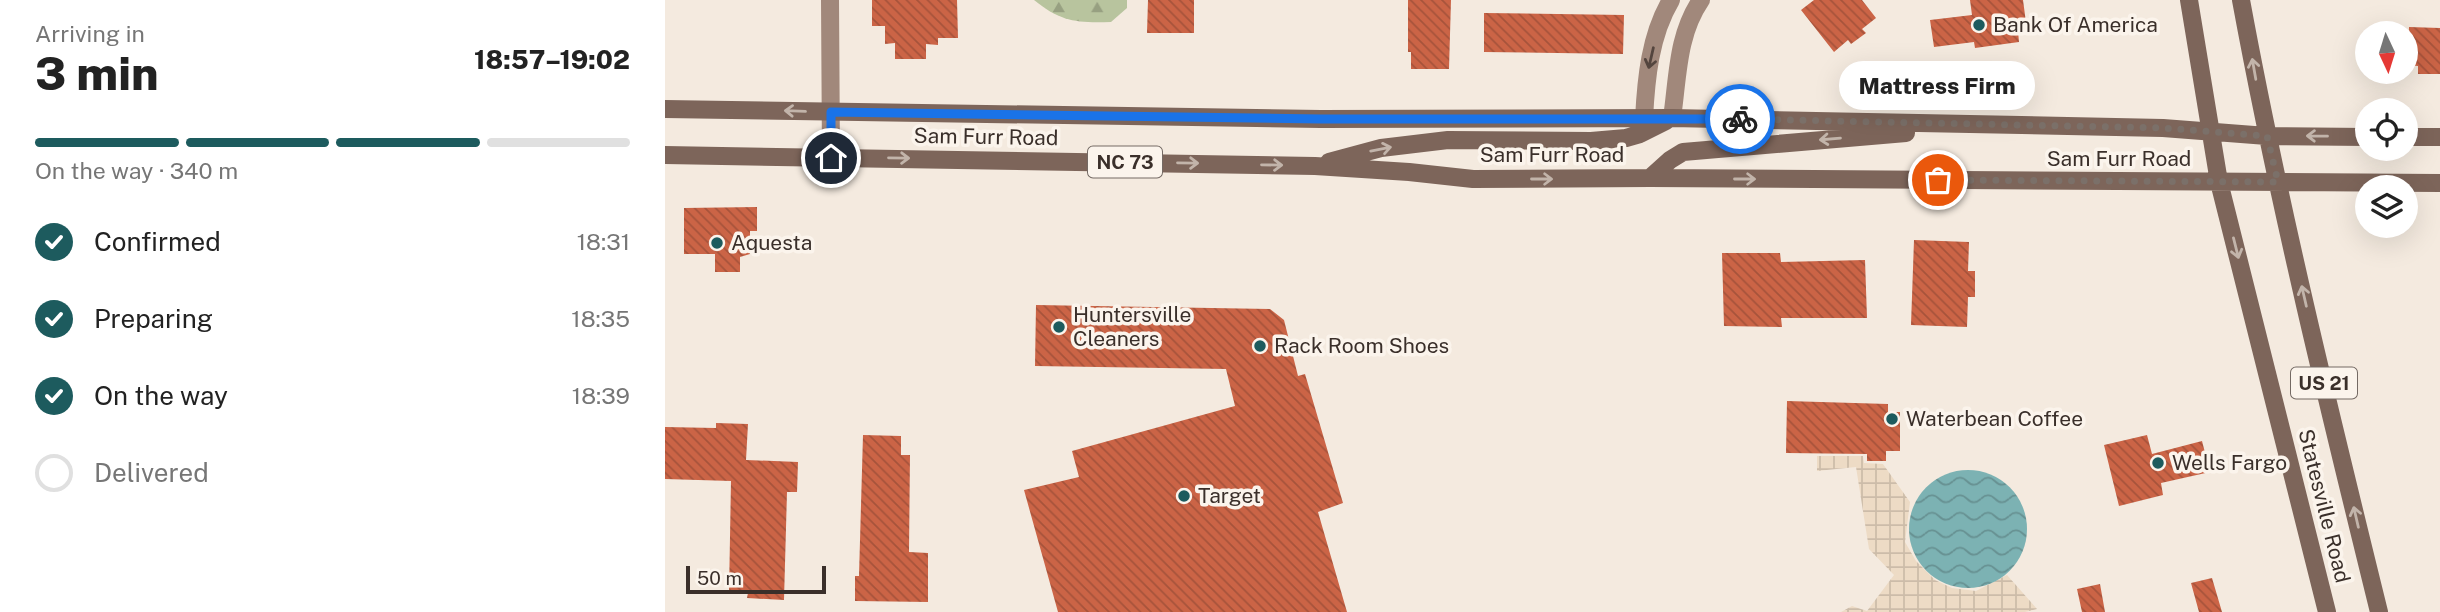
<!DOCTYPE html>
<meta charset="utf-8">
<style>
body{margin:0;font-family:"Public Sans",sans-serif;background:#f6f6f6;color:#222;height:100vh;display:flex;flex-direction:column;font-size:26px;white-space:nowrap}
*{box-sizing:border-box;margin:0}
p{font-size:23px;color:#767676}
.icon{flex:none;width:38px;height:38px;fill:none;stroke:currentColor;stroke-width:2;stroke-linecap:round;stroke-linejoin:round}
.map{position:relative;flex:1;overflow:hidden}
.drawer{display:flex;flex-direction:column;background:#fff;width:665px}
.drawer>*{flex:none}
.needle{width:46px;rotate:176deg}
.tools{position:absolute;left:1690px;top:21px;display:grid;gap:14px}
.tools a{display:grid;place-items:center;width:63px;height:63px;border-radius:50%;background:#fff;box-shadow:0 7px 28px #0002;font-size:35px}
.scale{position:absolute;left:21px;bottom:18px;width:140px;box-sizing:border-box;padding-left:7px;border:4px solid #3a2f2a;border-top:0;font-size:19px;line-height:24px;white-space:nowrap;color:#3a2f2a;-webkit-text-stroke:5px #fbf4ec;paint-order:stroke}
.pin{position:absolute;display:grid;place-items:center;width:60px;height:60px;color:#fff;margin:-30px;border:4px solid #fff;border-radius:50%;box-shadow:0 2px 7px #0007}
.courier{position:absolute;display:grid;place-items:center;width:70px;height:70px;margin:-35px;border:5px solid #1a73e8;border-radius:50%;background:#fff;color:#222;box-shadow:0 2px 9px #0007}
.bubble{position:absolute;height:49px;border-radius:24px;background:#fff;box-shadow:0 7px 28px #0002;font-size:23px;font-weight:800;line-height:49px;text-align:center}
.head em{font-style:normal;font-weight:800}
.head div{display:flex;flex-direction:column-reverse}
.head{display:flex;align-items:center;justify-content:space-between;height:119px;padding:0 35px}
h1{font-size:46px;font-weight:800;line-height:52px}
.bar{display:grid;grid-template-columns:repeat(4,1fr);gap:10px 7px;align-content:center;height:84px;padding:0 35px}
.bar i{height:9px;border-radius:5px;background:#e0e0e0}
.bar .selected{background:#1d5b5e}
.bar p{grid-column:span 4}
ol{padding:0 35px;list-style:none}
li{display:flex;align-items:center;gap:21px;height:77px}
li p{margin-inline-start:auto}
li .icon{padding:7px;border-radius:50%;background:#1d5b5e;color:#fff;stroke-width:4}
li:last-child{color:#767676}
li i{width:38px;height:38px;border:4px solid #e0e0e0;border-radius:50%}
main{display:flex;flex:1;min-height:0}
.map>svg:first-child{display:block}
.forest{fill:url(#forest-firs)}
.plaza{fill:url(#plaza-grid)}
.water{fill:url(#water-waves)}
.building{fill:url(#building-back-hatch)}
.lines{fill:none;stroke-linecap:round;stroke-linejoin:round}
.secondary{stroke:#a1887b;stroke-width:18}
.primary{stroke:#7d655a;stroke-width:18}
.oneway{stroke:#54453e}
.oneway2{stroke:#c2b4aa}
.done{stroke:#7b7069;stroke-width:7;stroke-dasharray:0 12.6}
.route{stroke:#1a73e8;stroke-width:9}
.poi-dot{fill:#1d5b5e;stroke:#fbf4ec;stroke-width:2.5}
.labels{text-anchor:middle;stroke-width:7;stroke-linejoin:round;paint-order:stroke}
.shield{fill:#fbf4ec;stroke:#746a64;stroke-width:2}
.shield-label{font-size:19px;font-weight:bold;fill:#3a2f2a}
.poi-label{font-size:21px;fill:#3a2f2a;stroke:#fbf4ec;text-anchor:start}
.street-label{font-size:21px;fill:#3a2f2a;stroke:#fbf4ec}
</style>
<main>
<section class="drawer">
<div class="head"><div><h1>3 min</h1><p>Arriving in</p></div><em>18:57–19:02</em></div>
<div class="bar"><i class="selected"></i><i class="selected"></i><i class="selected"></i><i></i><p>On the way · 340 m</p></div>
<ol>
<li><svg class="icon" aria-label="check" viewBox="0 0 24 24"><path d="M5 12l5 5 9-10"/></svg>Confirmed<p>18:31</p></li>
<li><svg class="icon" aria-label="check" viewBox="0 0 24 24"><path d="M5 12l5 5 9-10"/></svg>Preparing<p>18:35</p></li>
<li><svg class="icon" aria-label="check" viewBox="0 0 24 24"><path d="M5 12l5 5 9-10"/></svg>On the way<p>18:39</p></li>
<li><i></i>Delivered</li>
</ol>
</section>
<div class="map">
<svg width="1775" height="612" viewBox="0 0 1775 612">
<defs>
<pattern id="forest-firs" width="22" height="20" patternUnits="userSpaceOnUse" patternTransform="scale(1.75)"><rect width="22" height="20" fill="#b8c49e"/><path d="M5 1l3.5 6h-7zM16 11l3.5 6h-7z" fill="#97a081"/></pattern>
<pattern id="plaza-grid" width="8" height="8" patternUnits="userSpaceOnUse" patternTransform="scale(1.75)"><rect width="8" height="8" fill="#eddbc5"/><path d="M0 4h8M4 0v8" fill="none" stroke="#ccbca9"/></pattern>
<pattern id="water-waves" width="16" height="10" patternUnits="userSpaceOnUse" patternTransform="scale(1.75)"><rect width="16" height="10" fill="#7cb2b3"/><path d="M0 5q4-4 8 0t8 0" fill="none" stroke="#679192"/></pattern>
<pattern id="building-back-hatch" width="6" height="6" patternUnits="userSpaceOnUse" patternTransform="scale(1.75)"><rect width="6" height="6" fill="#cb6446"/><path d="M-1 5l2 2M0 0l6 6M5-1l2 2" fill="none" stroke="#a6533b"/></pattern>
</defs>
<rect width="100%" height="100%" fill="#f4eadf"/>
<path class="forest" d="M369,0H462V8L446,22C412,23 396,22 369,0Z"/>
<path class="plaza" d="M1152,456H1198L1199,463L1218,464L1245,502L1240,542L1251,561L1270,580L1287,588L1311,591L1342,575L1372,609L1360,612H1176L1187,606L1202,611L1229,575L1204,549L1191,467L1152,471Z"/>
<path class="water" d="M1244 529a59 59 0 1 1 118 0a59 59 0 1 1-118 0Z"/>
<path class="building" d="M207,0H292L293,38H273V45L261,44V59H230V43L220,44V26H207Z
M483,0H529V33H482Z
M743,0H786L784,69H746V52H743Z
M1149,0H1197L1211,18L1197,29L1201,33L1186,44L1183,40L1169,52L1136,10Z
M1305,0H1358L1362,30L1353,31L1354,42L1310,48L1309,42L1269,47L1265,20L1307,15Z
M819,13L959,15L958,54L819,52Z
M1744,27L1775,28V74H1753V66L1743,65Z
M92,207V231H85V254L75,257V272H50V254H19V208Z
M1249,240L1304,242L1303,271H1310V297H1303L1302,327L1246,325Z
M1057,253H1115L1116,262L1200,260L1202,318H1116L1117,327L1059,326Z
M371,305L605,309L619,320L633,376L640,374L678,503L653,512L682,612H393L359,490L414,477L407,451L570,406L561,369L370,366Z
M1122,401L1223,404V412H1235V451H1221V461H1202V454L1121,453Z
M51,423L83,424L81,460L133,462L132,492H122L119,600L82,598L83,593H64L66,481L0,479V427L51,428Z
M198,435L236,436V455H245L244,552L263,553V602L190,601V576H194Z
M1482,435L1487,454L1537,441L1545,472L1496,483L1498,495L1454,506L1439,445Z
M1547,578L1557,612H1534L1526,583Z
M1435,584L1440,612H1417L1412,589Z"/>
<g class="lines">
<path class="secondary" d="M165,0L166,158
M1007,118C1013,77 1012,35 1036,0
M979,119C981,79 985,35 1006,0"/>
<path class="primary" d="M1524,0L1554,182L1662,612
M1576,0C1614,206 1664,409 1714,612
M0,109L656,119L1007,118L1498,128L1602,136L1703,137
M1741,137H1775
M0,155L650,166L744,172L808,179L985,178L1775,183
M664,162L716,148L783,140L926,141L961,138L975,134L1001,121
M985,178L1005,160L1018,152L1241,133"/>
</g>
<defs><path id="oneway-shaft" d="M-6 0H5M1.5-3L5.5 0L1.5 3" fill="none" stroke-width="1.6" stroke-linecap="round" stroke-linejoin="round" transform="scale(1.75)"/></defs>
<use class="oneway" href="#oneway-shaft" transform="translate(986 58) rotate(103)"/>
<g class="oneway2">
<use href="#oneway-shaft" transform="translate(1589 69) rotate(-100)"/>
<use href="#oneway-shaft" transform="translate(130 111) rotate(-178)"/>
<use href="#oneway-shaft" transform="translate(1652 136) rotate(-179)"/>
<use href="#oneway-shaft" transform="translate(1165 139) rotate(175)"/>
<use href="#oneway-shaft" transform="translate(716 149) rotate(-11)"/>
<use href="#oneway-shaft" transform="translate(234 158) rotate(1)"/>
<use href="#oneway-shaft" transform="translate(523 163) rotate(1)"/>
<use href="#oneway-shaft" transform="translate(607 165) rotate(1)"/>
<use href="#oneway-shaft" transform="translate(877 179)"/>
<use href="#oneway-shaft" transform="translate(1080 179)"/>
<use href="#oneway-shaft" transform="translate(1571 248) rotate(76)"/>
<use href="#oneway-shaft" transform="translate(1639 296) rotate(-103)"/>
<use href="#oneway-shaft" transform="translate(1691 517) rotate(-103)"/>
</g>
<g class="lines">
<path class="done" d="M1075,119L1498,128L1602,136L1613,182L1273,180"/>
<path class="route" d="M166,158V112L656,119H1075"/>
</g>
<g class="poi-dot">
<circle cx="1314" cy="25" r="7"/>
<circle cx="52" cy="243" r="7"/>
<circle cx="394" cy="327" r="7"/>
<circle cx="595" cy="346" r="7"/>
<circle cx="1227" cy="419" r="7"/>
<circle cx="1493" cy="463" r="7"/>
<circle cx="519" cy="496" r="7"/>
</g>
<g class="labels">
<g class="shield">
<rect x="423" y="146.5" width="74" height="31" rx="5"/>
<rect x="1626" y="367.5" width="66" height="31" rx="5"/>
</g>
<g class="shield-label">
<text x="460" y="169">NC 73</text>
<text x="1659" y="390">US 21</text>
</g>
<g class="poi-label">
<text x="1328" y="32">Bank Of America</text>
<text x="66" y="250">Aquesta</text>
<text x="408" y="322">Huntersville<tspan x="408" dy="24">Cleaners</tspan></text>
<text x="609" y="353">Rack Room Shoes</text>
<text x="1241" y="426">Waterbean Coffee</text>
<text x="1507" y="470">Wells Fargo</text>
<text x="533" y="503">Target</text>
</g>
<g class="street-label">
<text transform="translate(321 137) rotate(1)" y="7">Sam Furr Road</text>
<text x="887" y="162">Sam Furr Road</text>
<text x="1454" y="166">Sam Furr Road</text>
<text transform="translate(1659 506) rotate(76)" y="7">Statesville Road</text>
</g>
</g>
</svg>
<div class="tools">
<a><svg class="needle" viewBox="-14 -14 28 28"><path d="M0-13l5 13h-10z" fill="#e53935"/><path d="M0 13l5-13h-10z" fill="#767676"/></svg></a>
<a><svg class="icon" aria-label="locate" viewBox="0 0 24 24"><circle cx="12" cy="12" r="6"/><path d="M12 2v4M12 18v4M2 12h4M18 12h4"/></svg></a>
<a><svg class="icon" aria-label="layers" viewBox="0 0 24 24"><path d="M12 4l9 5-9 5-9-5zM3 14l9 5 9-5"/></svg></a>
</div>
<div class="scale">50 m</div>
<div class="pin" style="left:1273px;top:180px;background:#ea580c"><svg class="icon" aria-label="bag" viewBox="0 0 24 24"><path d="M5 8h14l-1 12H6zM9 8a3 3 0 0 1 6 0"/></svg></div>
<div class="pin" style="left:166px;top:158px;background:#1f2937"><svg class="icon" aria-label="home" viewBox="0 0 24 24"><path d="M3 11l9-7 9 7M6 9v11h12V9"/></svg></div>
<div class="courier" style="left:1075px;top:119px"><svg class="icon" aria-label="bike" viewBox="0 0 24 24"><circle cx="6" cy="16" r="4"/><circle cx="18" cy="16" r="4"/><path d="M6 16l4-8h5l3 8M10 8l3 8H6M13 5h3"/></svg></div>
<div class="bubble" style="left:1174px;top:61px;width:196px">Mattress Firm</div>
</div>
</main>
